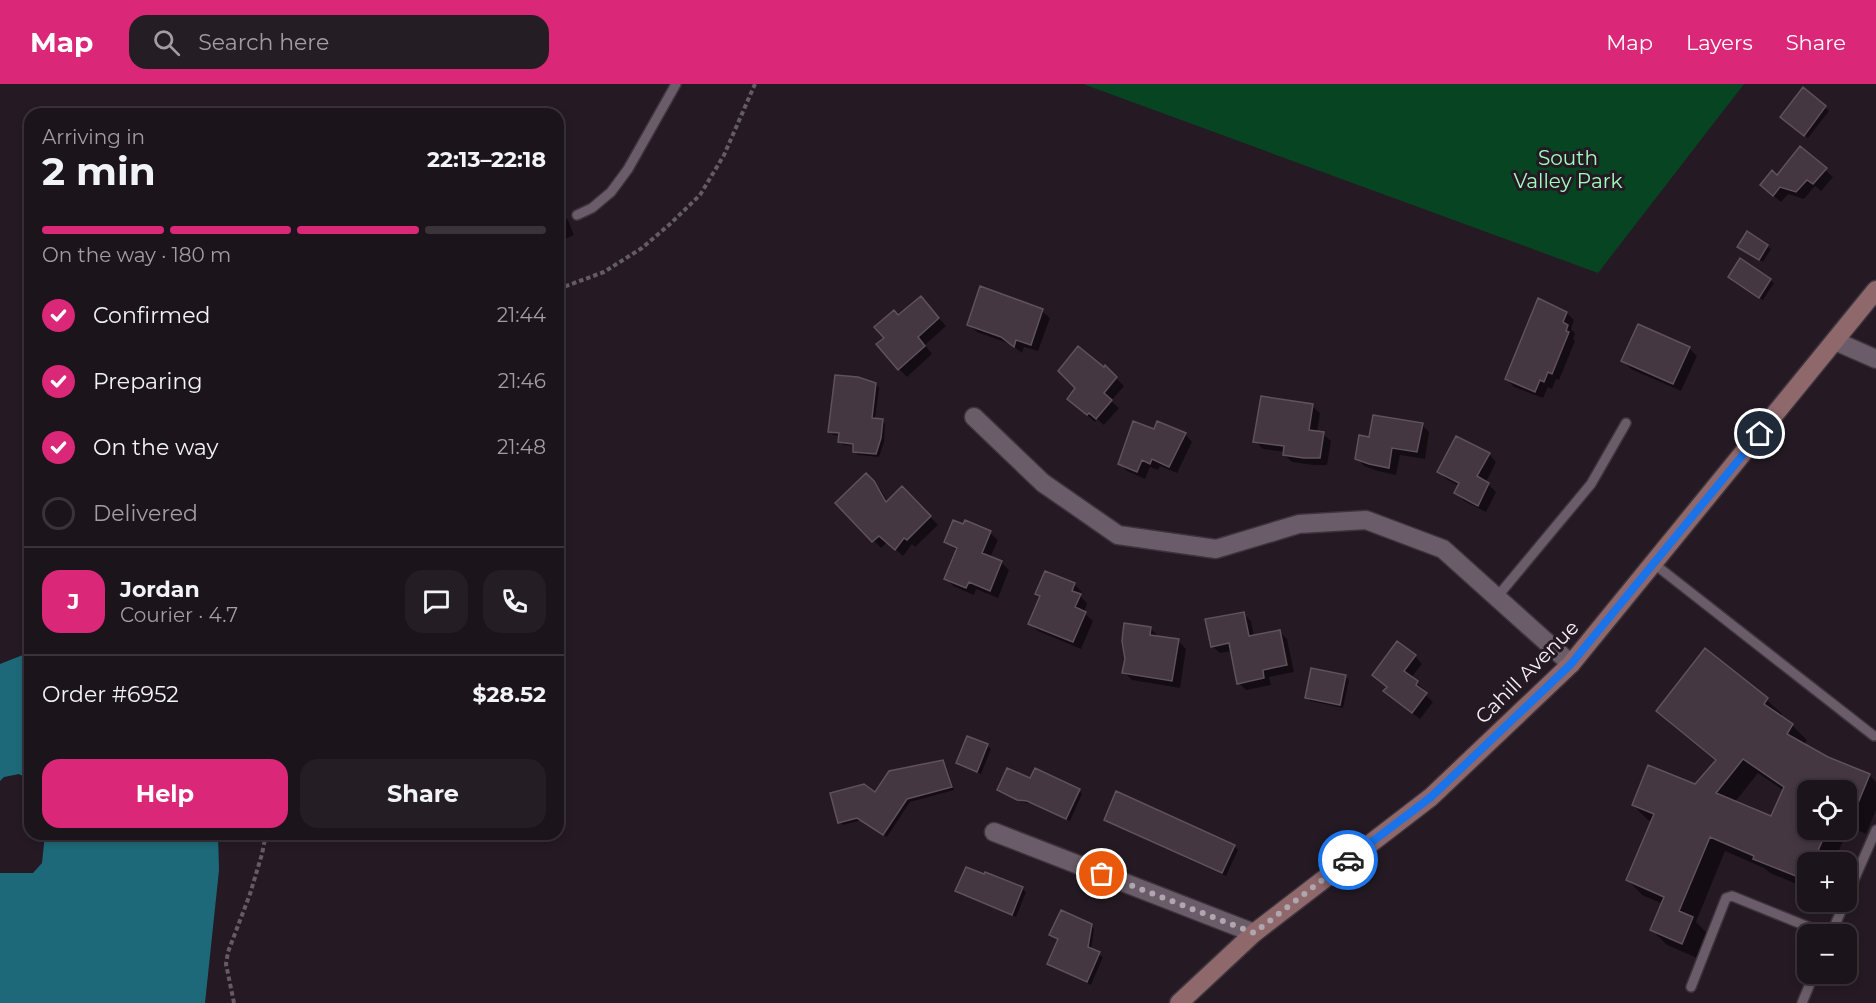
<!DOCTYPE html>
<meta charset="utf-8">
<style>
body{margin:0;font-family:Montserrat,sans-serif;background:#251d24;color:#f1f3f6;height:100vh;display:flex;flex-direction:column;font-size:22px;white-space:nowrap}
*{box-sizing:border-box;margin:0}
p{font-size:20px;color:#a09ea3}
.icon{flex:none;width:33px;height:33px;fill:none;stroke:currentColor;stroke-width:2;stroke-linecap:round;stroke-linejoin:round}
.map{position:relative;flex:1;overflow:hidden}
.drawer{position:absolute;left:24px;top:24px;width:540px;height:732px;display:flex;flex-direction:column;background:#1c141b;border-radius:18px;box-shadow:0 3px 9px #0003,0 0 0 2px #3a333a}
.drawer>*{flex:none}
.tools{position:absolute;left:1797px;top:696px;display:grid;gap:12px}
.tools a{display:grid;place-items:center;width:60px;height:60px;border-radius:12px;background:#1c141b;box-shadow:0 3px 9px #0003,0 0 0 2px #3a333a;font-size:30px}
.pin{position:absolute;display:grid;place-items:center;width:51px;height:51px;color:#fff;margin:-26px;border:3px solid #fff;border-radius:50%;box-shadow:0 2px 6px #0007}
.courier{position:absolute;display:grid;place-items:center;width:60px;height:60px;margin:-30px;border:4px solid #1a73e8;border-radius:50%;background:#fff;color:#222;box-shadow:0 2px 8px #0007}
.head em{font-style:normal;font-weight:700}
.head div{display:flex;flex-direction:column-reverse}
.head{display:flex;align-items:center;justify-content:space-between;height:102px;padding:0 18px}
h1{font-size:39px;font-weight:700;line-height:45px}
.bar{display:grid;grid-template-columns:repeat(4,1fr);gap:9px 6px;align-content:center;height:72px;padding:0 18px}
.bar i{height:8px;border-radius:4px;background:#3a333a}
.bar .selected{background:#db2777}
.bar p{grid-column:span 4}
.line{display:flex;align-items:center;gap:15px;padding:0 18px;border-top:2px solid #3a333a}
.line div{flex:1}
.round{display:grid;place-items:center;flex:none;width:63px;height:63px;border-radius:18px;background:#251d24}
ol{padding:0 18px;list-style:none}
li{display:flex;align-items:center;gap:18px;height:66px}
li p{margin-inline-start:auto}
li .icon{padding:6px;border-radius:50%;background:#db2777;color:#fff;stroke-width:4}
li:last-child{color:#a09ea3}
li i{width:33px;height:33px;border:3px solid #3a333a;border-radius:50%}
.button{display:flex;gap:12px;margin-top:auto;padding:12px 18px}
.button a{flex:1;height:69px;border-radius:18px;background:#db2777;color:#fff;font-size:24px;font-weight:700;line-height:69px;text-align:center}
.button a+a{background:#251d24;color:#f1f3f6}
header{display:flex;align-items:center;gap:36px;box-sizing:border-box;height:84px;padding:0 30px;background:#db2777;color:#fff}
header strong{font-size:28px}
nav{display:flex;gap:33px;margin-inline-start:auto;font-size:21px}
.search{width:420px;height:54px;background:#251d24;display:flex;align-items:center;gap:15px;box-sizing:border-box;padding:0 21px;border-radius:18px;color:#a09ea3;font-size:22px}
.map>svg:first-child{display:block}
.green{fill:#064422}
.water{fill:#1e6979}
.shadow{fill:#0007;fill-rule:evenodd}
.building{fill:#443742;stroke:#5f515d;stroke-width:1.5;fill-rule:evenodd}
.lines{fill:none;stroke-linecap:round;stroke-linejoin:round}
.lane-casing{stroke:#3d343c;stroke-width:12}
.street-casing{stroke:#3d343c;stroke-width:21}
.secondary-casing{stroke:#3d343c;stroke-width:21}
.path{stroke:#655b64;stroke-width:4;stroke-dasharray:4.5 3;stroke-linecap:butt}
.lane{stroke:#6a5d69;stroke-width:9}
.street{stroke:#6a5d69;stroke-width:18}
.secondary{stroke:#8f686c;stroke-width:18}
.done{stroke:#afa6ae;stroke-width:6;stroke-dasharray:0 10.8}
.route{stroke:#1a73e8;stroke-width:8}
.labels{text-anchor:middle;stroke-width:6;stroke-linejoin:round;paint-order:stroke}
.park-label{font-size:20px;fill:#a1fcbd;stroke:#251a24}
.street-label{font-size:20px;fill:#f9f1f8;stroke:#251a24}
</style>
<header>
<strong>Map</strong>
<div class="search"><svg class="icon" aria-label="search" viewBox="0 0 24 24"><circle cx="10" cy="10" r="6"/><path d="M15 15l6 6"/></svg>Search here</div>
<nav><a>Map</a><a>Layers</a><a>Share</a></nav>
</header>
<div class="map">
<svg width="1876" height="919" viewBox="0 0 1876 919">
<rect width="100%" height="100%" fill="#251a24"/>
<path class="green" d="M1083,0H1744L1598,189Z"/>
<path class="water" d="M28,569L30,570V696L19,690L4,693L0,697V580Z
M45,750H218L219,786L205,919H0V789H33L42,779Z"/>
<path class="shadow" d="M1803,5L1829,27L1808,54L1789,39Z
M1800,64L1833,93L1821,107L1815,102L1804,115L1788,110L1781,118L1769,108L1777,93Z
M565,133L568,136L574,151L558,158V136Z
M1767,162L1771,165L1763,178L1743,166Z
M1733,196H1770L1774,199L1763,216Z
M928,222L946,242L925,261L932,270L907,293L899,285L886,254L898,233Z
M1042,227L1050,234L1038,267L1024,263L1022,269L1010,260L977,248L969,240Z
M1567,229L1574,236L1571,245L1575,250L1573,255L1575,257L1559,296L1556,295L1552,305L1548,303L1543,314L1514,303L1506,295Z
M1689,264L1697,272L1681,307L1631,285L1623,277Z
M1105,283L1124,302L1111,317L1119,324L1104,341L1097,335L1095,338L1076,322L1077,304Z
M876,300L879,304L875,336H882L885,340L884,358L879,373L858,371L854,367L855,362L843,361L840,357L841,352L833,351L830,347Z
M1312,322L1320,329L1317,349L1323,350L1331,357L1327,381H1313L1292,378L1284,371L1285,368L1263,365L1255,357Z
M1422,341L1429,348L1425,375L1400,371L1396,391L1378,387L1364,382L1357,374L1370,354Z
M1154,347L1185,350L1192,358L1177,389L1160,382L1158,386L1150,383L1145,395L1127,387L1120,380Z
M1489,370L1496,378L1486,398L1496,408L1486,428L1464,417L1456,409L1459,402L1446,395L1439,388Z
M866,391L881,406L888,418L902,404L938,441L915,463L912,460L903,472L887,458L881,464L837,419Z
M990,449L998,456L990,474L1002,479L1009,486L998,514L976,505L974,511L953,502L946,494L957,467L946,458Z
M1074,500L1082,508L1080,512L1087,519L1084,529L1093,537L1081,565L1038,547L1030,540L1041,513L1037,509Z
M1243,529L1251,537L1254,553L1280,548L1287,555L1294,588L1269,593L1271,601L1246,606L1239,599L1232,567L1220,569L1212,562Z
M1151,545L1158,552L1178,557L1186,565L1180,604L1132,596L1124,588Z
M1706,566L1767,616L1782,630L1780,633L1792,641L1807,656L1804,661L1827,675L1869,691L1876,698V726L1866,750L1849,743L1834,778H1808V805L1770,789L1764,784L1725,767L1696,838L1707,849L1697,874L1667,861L1652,846L1663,820L1642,811L1628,796L1652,737L1648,736L1633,721L1695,702L1716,677L1673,642L1658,627ZM1758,689L1784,707L1772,734L1735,718ZM1808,706H1846V746H1808Z
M1415,572L1422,580L1411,594L1425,606L1423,608L1433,618L1420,635L1393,615L1385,607L1388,604L1374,591Z
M1312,586L1346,593L1349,596L1343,624L1310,617L1306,613Z
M968,654L987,662L991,665L981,690L961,682L958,679Z
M943,677L946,681L954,706L910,718L887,753L862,736L843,741L840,738L875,710Z
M1031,696L1079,706L1082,710L1070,737L1032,720L1022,718L1002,709L999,706Z
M1117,709L1234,762L1238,766L1226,792L1109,739L1105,735Z
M986,790L1023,805L1026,808L1016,833L960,810L957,807L985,792Z
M1091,841L1094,845L1091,866L1103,873L1091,901L1052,883L1048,879L1059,856L1051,851Z"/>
<path class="building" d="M1803,3L1826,22L1804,52L1780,33Z
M1800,62L1827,84L1813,100L1807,96L1796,108L1780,103L1773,112L1760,101L1772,86L1777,91Z
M1747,147L1768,161L1759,176L1737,163Z
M1740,174L1771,195L1759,214L1728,193Z
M980,202L1043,225L1031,261L1016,256L1014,263L1001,253L967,241Z
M921,212L939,234L918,253L925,262L898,286L876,260L884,254L874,243L894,226L898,231Z
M1538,214L1567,228L1563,238L1568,241L1566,247L1569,248L1552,290L1548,288L1544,298L1540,296L1535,308L1505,295Z
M1638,240L1690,263L1673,300L1621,277Z
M1078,262L1104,283L1105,281L1117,293L1104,309L1112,316L1096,335L1089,329L1087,331L1067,315L1075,304L1058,287Z
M835,291L858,293L876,299L872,334L883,335L881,354L876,370L853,368V360L838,358L839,349L828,348Z
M1261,312L1313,320L1309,346L1324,348L1320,374H1304L1283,371L1284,362L1253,358Z
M1373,331L1423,339L1417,368L1392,364L1389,384L1369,380L1355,375L1359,351L1369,353Z
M1133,337L1154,345L1157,337L1186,349L1169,383L1152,375L1150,380L1142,376L1137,388L1118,380Z
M1456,352L1490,369L1477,392L1489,399L1478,422L1454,409L1459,399L1437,388Z
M866,389L874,397L886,418L902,402L931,432L907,456L904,454L895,466L879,452L872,458L835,419Z
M953,436L963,440L965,436L991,447L982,469L1002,477L990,507L969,498L966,504L944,495L957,464L944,458Z
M1045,487L1075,499L1072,507L1081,510L1075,523L1086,528L1073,558L1028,540L1040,512L1035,510Z
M1244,528L1249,552L1280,546L1287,581L1263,586L1264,594L1237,600L1229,559L1211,563L1205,535Z
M1124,539L1151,543L1150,551L1179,555L1172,597L1122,589L1125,575L1122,557Z
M1397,557L1416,571L1404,587L1418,597L1416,601L1427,609L1412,629L1383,607L1387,603L1372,591Z
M1705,564L1768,614L1764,620L1793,640L1787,650L1828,673L1870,690L1847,746L1846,706H1808V746H1827L1813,778H1808V792L1806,796L1753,775L1754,772L1710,753L1679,827L1693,833L1682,860L1650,846L1664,813L1626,796L1654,730L1632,721L1648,681L1695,700L1716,676L1656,627ZM1743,675L1784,703L1771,732L1716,709Z
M1311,584L1346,591L1340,621L1305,614Z
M967,652L988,660L977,688L956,679Z
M943,676L952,703L907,715L883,751L857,734L838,739L830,709L864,700L875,708L889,687Z
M1007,684L1030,694L1035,684L1080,705L1066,735L1027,717L1017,716L997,706Z
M1116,707L1235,761L1222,789L1104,736Z
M966,783L984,790L985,788L1023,803L1012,831L955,807Z
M1061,826L1092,840L1088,863L1100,868L1087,898L1047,880L1058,855L1049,851Z"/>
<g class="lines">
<g class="lane-casing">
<path id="lane" d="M577,131L592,124L611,108L628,85L676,0
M1653,479L1874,652
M1497,513L1591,400L1626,339
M1846,814L1876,746
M1831,850L1845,818
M1691,903L1726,814L1732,812L1826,850
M1802,919L1814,890"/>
</g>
<g class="street-casing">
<path id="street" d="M1835,257L1876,275
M974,333L1043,399L1118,451L1216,465L1299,440L1366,436L1443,465L1571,580
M994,748L1254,849"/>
</g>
<g class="secondary-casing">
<path id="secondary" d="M1179,919L1254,849L1431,713L1571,580L1876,206"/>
</g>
<path class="path" d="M558,205L604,188L642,164L670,140L700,111L724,71L755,0
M234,919L226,880L228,868L250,810L262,770L266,750"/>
<use href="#lane" class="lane"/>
<use href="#street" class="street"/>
<use href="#secondary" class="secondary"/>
</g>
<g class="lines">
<path class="done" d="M1102,790L1254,849L1348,776"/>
<path class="route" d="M1348,776L1431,713L1571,580L1760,350"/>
</g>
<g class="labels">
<g class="park-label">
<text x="1568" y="81">South<tspan x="1568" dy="23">Valley Park</tspan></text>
</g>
<g class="street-label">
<text transform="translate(1527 588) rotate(-45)" y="7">Cahill Avenue</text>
</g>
</g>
</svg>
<div class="tools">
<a><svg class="icon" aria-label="locate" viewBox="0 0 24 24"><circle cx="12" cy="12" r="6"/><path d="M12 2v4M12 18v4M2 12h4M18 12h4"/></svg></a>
<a>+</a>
<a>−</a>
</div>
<div class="pin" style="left:1102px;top:790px;background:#ea580c"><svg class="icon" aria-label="bag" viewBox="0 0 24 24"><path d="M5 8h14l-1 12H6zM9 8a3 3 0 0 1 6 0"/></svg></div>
<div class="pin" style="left:1760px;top:350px;background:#1f2937"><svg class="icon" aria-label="home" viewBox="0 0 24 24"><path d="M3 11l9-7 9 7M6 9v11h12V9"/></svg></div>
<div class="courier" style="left:1348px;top:776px"><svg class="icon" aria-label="car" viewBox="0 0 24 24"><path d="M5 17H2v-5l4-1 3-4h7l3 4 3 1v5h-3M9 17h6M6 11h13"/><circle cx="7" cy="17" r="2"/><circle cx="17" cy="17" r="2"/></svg></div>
<section class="drawer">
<div class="head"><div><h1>2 min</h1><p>Arriving in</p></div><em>22:13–22:18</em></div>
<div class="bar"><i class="selected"></i><i class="selected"></i><i class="selected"></i><i></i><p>On the way · 180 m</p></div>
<ol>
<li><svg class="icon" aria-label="check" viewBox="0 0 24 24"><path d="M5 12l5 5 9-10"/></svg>Confirmed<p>21:44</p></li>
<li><svg class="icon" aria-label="check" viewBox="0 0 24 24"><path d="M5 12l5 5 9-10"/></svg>Preparing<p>21:46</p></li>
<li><svg class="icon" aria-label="check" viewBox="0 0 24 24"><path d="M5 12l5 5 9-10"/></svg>On the way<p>21:48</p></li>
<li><i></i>Delivered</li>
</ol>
<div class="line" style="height:108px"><b class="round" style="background:#db2777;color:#fff">J</b><div><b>Jordan</b><p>Courier · 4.7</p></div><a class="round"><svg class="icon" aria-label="chat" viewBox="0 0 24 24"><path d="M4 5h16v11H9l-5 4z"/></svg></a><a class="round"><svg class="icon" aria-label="phone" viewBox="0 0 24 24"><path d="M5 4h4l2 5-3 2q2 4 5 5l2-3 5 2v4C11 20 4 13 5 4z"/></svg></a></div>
<div class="line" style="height:78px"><div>Order #6952</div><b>$28.52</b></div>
<div class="button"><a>Help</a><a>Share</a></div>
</section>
</div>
